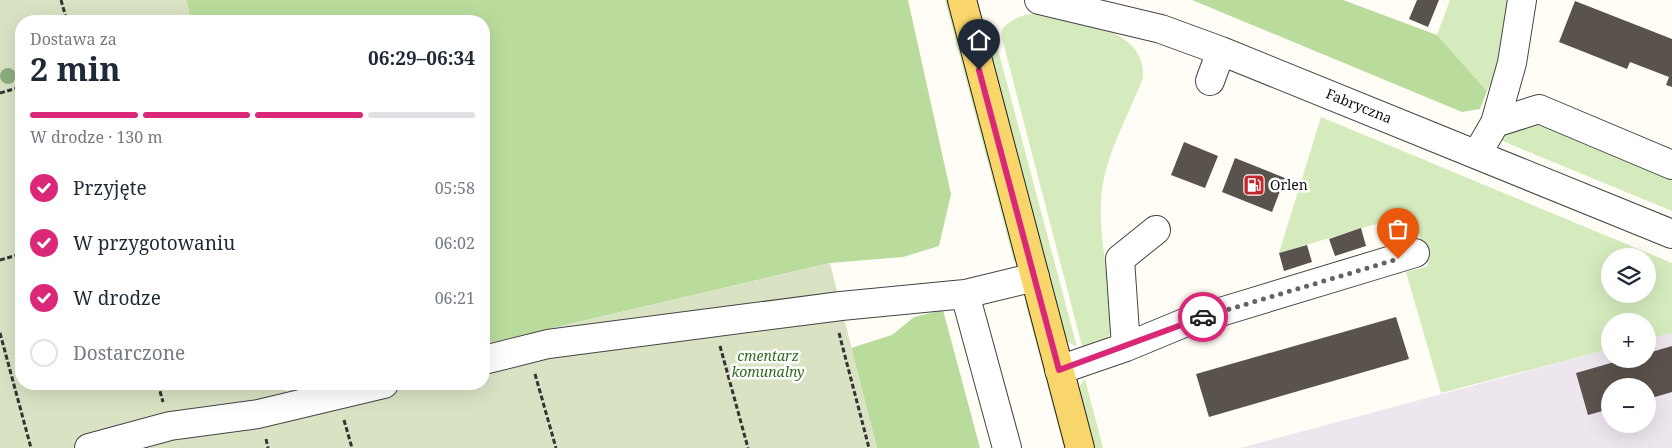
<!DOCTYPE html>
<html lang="pl">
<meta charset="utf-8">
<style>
body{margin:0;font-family:"Noto Serif",serif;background:#f6f6f7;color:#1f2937;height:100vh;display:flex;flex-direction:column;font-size:19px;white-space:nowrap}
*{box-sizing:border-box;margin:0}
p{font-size:16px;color:#747a83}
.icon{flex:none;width:28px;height:28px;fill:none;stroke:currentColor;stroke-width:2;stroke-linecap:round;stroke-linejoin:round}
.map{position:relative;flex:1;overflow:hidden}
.details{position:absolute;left:15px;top:15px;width:475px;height:375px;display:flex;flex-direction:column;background:#fff;border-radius:20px;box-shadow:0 5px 20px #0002}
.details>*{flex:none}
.controls{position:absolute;left:1601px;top:248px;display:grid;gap:10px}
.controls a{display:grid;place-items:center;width:55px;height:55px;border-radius:50%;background:#fff;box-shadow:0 5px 20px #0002;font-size:25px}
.pin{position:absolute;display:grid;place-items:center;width:42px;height:42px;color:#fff;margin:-51px -21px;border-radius:50% 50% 50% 0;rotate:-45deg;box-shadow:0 0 5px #0007}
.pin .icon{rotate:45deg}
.courier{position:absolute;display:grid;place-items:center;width:50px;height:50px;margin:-25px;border:4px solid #db2777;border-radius:50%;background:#fff;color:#222;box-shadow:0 1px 6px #0007}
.headline em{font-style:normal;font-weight:700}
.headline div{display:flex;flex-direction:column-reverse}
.headline{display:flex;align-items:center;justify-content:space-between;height:85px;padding:0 15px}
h1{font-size:32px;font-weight:700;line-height:38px}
.bar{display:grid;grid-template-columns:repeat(4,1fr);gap:8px 5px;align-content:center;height:60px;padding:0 15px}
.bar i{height:6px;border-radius:4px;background:#e0e1e3}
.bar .active{background:#db2777}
.bar p{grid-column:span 4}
ol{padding:0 15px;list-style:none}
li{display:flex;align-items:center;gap:15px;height:55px}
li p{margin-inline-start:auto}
li .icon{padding:5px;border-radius:50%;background:#db2777;color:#fff;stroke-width:4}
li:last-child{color:#747a83}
li i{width:28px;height:28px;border:2px solid #e0e1e3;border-radius:50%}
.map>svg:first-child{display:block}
.industrial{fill:#eee6ef;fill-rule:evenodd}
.green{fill:#d5ebbd;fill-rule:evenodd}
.forest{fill:#b9dc9c}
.cemetery{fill:#d9e3c4}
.building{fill:#5a524d}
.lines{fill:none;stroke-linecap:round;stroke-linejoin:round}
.minor-casing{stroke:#444;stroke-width:30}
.major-casing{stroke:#222;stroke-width:30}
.path{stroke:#333;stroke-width:3;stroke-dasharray:5 2.5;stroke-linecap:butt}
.minor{stroke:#fff;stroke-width:28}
.major{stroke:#f9d66b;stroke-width:28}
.tree{fill:#8dad7f}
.done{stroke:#646461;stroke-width:5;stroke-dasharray:0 9}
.route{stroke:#db2777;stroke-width:6}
.labels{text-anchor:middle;stroke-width:5;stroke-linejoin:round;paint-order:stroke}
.street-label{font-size:14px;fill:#111;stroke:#fff}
.poi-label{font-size:14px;fill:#111;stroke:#fff;text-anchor:start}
.park-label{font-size:14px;font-style:italic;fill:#2f6b1f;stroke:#fff}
</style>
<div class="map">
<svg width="1672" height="448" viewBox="0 0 1672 448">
<rect width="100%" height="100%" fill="#fffdf5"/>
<path class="industrial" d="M1672,333V448H1240L1610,349V359H1648V339ZM1610,386H1648V424H1610Z"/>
<path class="green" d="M945,0H950L1017,257L1014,262Z
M1450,0H1511L1499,72L1487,91L1437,35Z
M1039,13C1075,22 1147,27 1143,78C1129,114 1107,152 1102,190C1097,228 1109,281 1113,320C1111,343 1102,342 1083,350L1002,38V29C1013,18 1023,14 1039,13Z
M995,38L1077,347L1066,341L990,57Z
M1321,117L1672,263V333L1648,339V321H1610V349L1441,393L1406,272L1428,266L1413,213L1279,253ZM1610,256H1648V294H1610Z
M1532,118L1672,178V211L1500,140L1505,128Z
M1025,302L1030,306L1069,448H1064Z
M1085,379L1103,448H1092L1078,388Z"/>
<path class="forest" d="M186,0H908L951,194L939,246L903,257L830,263L484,344V21H191Z
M1192,0H1343L1437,35L1487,91L1480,109L1462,112Z
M943,310L980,448H877L851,348L892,335L914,317Z"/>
<path class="cemetery" d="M0,0H186L191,21H21V384H284L286,391L317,384H484V344L830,263L877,448H0Z"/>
<path class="building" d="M1417,0H1439L1428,27L1409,19Z
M1575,1L1672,39V87L1666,85L1669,77L1630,62L1627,69L1559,42Z
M1184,142L1218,156L1205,188L1171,175Z
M1235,158L1285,178L1272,212L1222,192Z
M1361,228L1366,246L1335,256L1329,239Z
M1307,245L1312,262L1284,271L1279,253Z
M1396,317L1409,359L1209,417L1196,374Z
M1672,346V392L1648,399V386H1610V409L1588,415L1576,373L1625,359H1648V353Z"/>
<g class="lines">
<g class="minor-casing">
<path id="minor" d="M1039,0L1161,29L1221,51L1672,234
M1210,81L1221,51
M1495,123L1512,63L1522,0
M1477,154L1495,123L1539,109L1672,165
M965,294L1007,448
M1126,347L1184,323L1415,253
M484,360L548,344L841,306L965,294L1035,277
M1059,370L1126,347L1120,259L1156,230
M89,448L170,426L258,414L384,384"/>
</g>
<g class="major-casing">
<path id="major" d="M962,0L1080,448"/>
</g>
<path class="path" d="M61,0L67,21
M0,93L21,87
M0,260L21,254
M0,333L31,448
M839,333L869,448
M720,346L748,448
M535,374L556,448
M158,384L163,402
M344,420L352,448
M266,439L268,448"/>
<use href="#minor" class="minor"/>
<use href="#major" class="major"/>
</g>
<circle class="tree" cx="8" cy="76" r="8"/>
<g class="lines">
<path class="done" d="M1203,317L1398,259"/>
<path class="route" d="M979,70L1059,370L1203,317"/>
</g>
<defs>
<g id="fuel-square" transform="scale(1.125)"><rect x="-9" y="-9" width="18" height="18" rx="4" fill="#c4262e" stroke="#fff"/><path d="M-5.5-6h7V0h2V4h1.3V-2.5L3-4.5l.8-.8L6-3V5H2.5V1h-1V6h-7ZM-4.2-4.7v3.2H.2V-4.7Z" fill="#fff"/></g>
</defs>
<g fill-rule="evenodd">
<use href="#fuel-square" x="1254" y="185"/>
</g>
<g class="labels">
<g class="street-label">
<text transform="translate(1359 106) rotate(22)" y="5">Fabryczna</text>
</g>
<g class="poi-label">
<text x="1270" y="190">Orlen</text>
</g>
<g class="park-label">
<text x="768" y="361">cmentarz<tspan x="768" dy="16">komunalny</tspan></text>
</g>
</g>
</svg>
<div class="controls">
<a><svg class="icon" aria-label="layers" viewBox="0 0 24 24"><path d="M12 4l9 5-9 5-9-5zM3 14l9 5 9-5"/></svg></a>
<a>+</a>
<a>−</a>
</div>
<div class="pin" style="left:1398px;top:259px;background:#ea580c"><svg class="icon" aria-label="bag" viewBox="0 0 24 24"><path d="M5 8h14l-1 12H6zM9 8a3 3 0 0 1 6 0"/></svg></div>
<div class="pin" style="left:979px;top:70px;background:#1f2937"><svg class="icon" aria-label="home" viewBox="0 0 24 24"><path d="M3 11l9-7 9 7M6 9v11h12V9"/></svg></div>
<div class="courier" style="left:1203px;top:317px"><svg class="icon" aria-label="car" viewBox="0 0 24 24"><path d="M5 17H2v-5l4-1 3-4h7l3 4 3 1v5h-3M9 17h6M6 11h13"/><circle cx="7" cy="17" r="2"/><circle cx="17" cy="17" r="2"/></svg></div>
<section class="details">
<div class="headline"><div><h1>2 min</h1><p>Dostawa za</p></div><em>06:29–06:34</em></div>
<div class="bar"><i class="active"></i><i class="active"></i><i class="active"></i><i></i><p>W drodze · 130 m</p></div>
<ol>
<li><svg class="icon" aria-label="check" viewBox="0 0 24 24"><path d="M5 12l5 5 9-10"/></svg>Przyjęte<p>05:58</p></li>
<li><svg class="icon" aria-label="check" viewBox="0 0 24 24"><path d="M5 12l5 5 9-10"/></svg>W przygotowaniu<p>06:02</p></li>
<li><svg class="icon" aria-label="check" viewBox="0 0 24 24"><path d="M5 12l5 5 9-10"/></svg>W drodze<p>06:21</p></li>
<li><i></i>Dostarczone</li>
</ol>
</section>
</div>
